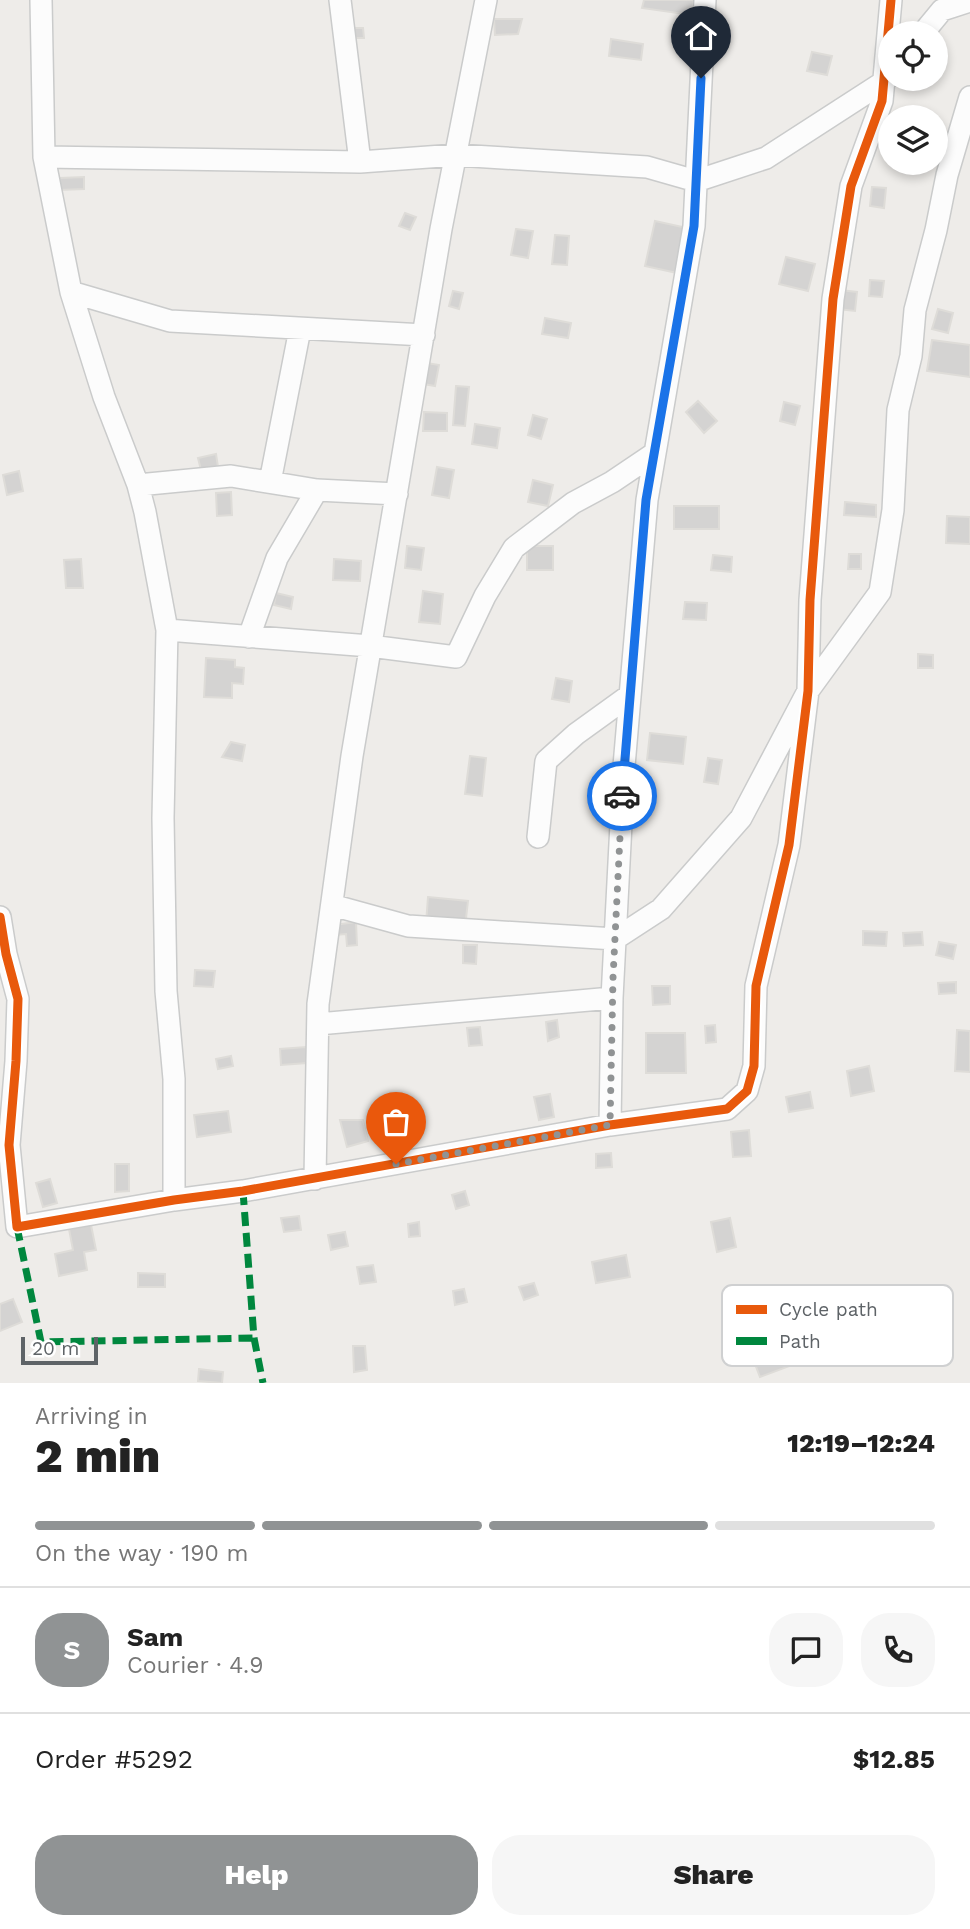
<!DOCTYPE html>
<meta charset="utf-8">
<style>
body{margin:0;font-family:"Work Sans",sans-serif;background:#f6f6f6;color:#222;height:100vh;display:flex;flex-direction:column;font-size:26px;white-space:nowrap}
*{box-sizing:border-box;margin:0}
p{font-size:23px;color:#767676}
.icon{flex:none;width:38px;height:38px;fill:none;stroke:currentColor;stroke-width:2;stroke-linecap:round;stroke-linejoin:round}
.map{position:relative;height:1383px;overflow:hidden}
.drawer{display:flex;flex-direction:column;background:#fff;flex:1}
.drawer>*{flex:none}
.controls{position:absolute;left:878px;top:21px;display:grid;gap:14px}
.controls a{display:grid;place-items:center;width:70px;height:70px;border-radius:50%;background:#fff;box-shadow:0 4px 10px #0003;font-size:35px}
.scale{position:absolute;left:21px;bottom:18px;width:77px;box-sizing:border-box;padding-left:7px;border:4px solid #5e6367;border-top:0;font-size:19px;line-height:24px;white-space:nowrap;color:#5e6367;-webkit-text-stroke:5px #fff;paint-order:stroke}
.pin{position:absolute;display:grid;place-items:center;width:60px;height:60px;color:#fff;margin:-72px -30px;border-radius:50% 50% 50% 0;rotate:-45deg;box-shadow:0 0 7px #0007}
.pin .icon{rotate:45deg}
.courier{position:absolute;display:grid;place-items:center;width:70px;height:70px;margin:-35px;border:5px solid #1a73e8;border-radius:50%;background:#fff;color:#222;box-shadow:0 2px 9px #0007}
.head em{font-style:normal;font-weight:800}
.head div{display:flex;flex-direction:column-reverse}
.head{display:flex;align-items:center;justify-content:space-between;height:119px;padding:0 35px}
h1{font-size:46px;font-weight:800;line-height:52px}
.bar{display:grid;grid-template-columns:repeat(4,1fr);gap:10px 7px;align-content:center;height:84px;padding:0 35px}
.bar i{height:9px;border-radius:5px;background:#e0e0e0}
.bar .on{background:#909394}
.bar p{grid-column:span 4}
.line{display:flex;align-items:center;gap:18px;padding:0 35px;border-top:2px solid #e0e0e0}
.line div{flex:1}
.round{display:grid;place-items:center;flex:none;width:74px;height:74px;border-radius:28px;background:#f6f6f6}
.button{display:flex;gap:14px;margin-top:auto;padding:14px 35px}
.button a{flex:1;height:80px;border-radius:28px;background:#909394;color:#fff;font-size:28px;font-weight:800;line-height:80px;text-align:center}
.button a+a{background:#f6f6f6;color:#222}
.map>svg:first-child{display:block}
.building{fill:#d4d3d2;stroke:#dedcd8;stroke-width:2}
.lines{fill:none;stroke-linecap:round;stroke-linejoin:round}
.minor-casing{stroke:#cacbcb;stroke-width:24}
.minor{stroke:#fcfcfc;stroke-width:21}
.quiet{stroke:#00873e;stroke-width:7;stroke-dasharray:14 7;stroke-linecap:butt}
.cycleway-casing{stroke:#fff;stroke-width:13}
.cycleway{stroke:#e8590c;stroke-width:9}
.done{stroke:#909394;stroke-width:7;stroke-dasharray:0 12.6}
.route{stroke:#1a73e8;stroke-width:9}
.key{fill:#fff;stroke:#cfd0d1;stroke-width:2}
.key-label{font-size:19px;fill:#5e6367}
</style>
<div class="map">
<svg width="970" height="1383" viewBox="0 0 970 1383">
<rect width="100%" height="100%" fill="#eeece9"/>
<path class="building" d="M644,0H694L691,15L642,8Z
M494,19H522L518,34L495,35Z
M350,28H363L364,38H350Z
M611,39L643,44L641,60L609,56Z
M812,52L832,56L827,75L807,71Z
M84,177V189L59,190L60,178Z
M872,187L886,188L884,208L870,206Z
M405,213L416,217L410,230L399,226Z
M655,221L687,228L677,273L645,266Z
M516,229L533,231L528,258L511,255Z
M555,235L569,236L567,265L552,264Z
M786,257L815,264L808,291L779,284Z
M870,280L884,281L882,297L869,296Z
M840,290L857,292L855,311L838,309Z
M453,291L463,293L459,309L449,306Z
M938,309L953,313L948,333L932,329Z
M545,318L571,323L568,338L542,334Z
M932,340L970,345V377L927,371Z
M427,363L439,365L435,386L423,384Z
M456,386L469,387L465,426L453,425Z
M698,401L717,421L704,433L686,412Z
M784,402L800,406L795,425L780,421Z
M424,412L447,413V431H423Z
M533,415L547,419L541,439L528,435Z
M475,424L500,428L497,448L472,444Z
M216,454L218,467L201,470L198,458Z
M437,467L454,470L449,498L432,495Z
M19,471L23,491L7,495L3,475Z
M533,480L553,485L548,506L528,502Z
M231,492L232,515L217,516L216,493Z
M845,502L876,505V517L844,515Z
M674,506H719V529H674Z
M947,516L970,517V544L946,543Z
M407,546L424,548L421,570L405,568Z
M527,546H553V570H527Z
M849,554H861V569H848Z
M713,555L732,557L731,572L711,570Z
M81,559L83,588H66L64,560Z
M334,559L361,561L360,581L333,580Z
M423,591L443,594L440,624L419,622Z
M276,593L293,597L291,609L274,605Z
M685,602L707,603L706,620L683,619Z
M918,654L933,655V668H918Z
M206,658L235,660V667L244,668L243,684L232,683V698L204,697Z
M556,678L572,681L569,702L552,699Z
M650,733L686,737L683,764L647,760Z
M231,742L245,745L242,761L222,757Z
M470,756L486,758L482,796L465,794Z
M708,758L722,760L718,784L704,782Z
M428,897L468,901L465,927L426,924Z
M356,922L357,945L347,946L346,934L335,935L334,925Z
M863,931L887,932L886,946L863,945Z
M922,932L923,945L904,946L903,933Z
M939,942L956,945L953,959L936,955Z
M463,945H477L476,964L463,963Z
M195,970L215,971L213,987L194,986Z
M956,982V993L939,994L938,983Z
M652,986H670V1004L653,1005Z
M557,1020L559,1037L548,1041L546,1022Z
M715,1025L716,1042L706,1043L705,1026Z
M480,1027L482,1045L469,1046L467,1028Z
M957,1030L970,1031V1072L955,1071Z
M646,1033H685L686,1073H646Z
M306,1047L307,1063L281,1065L280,1049Z
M231,1056L233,1066L218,1069L216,1059Z
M869,1066L874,1091L851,1096L847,1071Z
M810,1092L813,1108L789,1112L786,1097Z
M550,1094L554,1117L539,1120L534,1097Z
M228,1111L231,1132L197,1137L194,1115Z
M340,1120H363L368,1141L347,1147Z
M749,1130L751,1156L733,1157L731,1132Z
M611,1153L612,1167L596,1168V1154Z
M115,1164H129V1191L115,1192Z
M50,1179L57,1203L43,1207L36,1183Z
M465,1191L469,1205L456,1209L452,1195Z
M299,1216L301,1230L284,1232L281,1218Z
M730,1218L736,1247L717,1252L711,1222Z
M419,1222L420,1236L409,1237L408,1224Z
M91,1225L96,1250L84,1252L87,1270L59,1276L55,1254L73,1250L69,1229Z
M345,1232L348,1246L331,1250L328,1235Z
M626,1255L630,1277L596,1283L592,1262Z
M373,1265L376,1282L360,1284L357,1267Z
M138,1273L165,1274V1287H138Z
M534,1283L538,1295L524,1300L519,1287Z
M464,1289L467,1302L455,1305L453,1291Z
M13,1299L22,1322L0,1331V1304Z
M795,1337L803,1361L760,1377L750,1351L759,1344L764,1349Z
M353,1346H365L367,1370L354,1372Z
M199,1369L223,1372L222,1383L198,1381Z"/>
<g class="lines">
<g class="minor-casing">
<path id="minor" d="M41,0L44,157L71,292L104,397L138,485L145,512L167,630L163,818L166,991L174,1079V1200
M340,0L360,162
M923,33L942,10L970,1
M44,157L360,162L456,155L647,167L696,181L766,158L885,81L889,76
M71,292L170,321L424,335
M270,482L300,329
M138,485L231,476L317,490L397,494
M167,630L370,646L456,657L485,596L514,548L573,503L612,482L655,453
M249,637L277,558L317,490
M538,837L546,761L576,734L630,695
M331,909L339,907L408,926L615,939L661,909L741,818L808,691L880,592L893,510L898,410L911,356L915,310L936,230L947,175L970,97
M0,917L6,954L18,999L16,1061L9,1145L17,1227L174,1200L243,1191L610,1125L727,1109L747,1091L754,1066L756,986L789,845L808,691L810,600L833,299L851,186L882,101L891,0
M318,1024L612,998
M610,1125L612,998L624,766L647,500L694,226L705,0
M315,1179L318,1004L352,756L441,229L486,0"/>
</g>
<use href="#minor" class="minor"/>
<path class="quiet" d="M243,1191L254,1338L263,1383
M17,1227L41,1342L254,1338"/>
<g class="cycleway-casing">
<path id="cycleway" d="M0,917L6,954L18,999L16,1061L9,1145L17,1227L174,1200L243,1191L610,1125L727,1109L747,1091L754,1066L756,986L789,845L808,691L810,600L833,299L851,186L882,101L891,0"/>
</g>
<use href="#cycleway" class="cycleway"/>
</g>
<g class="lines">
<path class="done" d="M396,1164L610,1125L613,978L622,796"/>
<path class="route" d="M622,796L646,500L694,226L701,78"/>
</g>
<rect x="722" y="1285" width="231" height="81" rx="10" class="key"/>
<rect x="736" y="1305" width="31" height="9" fill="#e8590c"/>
<rect x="736" y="1337" width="31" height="8" fill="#00873e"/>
<g class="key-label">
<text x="779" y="1316">Cycle path</text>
<text x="779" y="1348">Path</text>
</g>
</svg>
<div class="controls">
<a><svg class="icon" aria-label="locate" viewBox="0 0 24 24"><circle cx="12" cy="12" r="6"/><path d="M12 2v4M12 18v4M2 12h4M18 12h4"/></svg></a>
<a><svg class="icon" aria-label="layers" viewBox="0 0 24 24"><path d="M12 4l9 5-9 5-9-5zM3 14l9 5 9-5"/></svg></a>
</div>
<div class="scale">20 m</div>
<div class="pin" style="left:396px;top:1164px;background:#ea580c"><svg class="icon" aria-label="bag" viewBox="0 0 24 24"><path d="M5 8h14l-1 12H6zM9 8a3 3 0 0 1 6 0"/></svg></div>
<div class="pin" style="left:701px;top:78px;background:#1f2937"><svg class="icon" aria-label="home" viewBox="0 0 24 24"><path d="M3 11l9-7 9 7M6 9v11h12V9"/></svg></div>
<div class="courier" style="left:622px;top:796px"><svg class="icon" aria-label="car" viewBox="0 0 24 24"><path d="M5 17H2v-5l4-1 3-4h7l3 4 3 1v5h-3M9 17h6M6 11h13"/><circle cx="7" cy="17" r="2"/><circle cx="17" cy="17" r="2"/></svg></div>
</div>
<section class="drawer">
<div class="head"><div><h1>2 min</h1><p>Arriving in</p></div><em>12:19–12:24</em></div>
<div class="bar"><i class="on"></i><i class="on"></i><i class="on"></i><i></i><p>On the way · 190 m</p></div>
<div class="line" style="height:126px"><b class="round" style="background:#909394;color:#fff">S</b><div><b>Sam</b><p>Courier · 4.9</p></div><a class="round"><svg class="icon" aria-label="chat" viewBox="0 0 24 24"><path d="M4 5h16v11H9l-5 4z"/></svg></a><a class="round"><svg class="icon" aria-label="phone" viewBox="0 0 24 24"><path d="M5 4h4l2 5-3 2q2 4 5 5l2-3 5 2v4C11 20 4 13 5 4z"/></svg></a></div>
<div class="line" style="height:91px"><div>Order #5292</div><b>$12.85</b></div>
<div class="button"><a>Help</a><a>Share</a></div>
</section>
